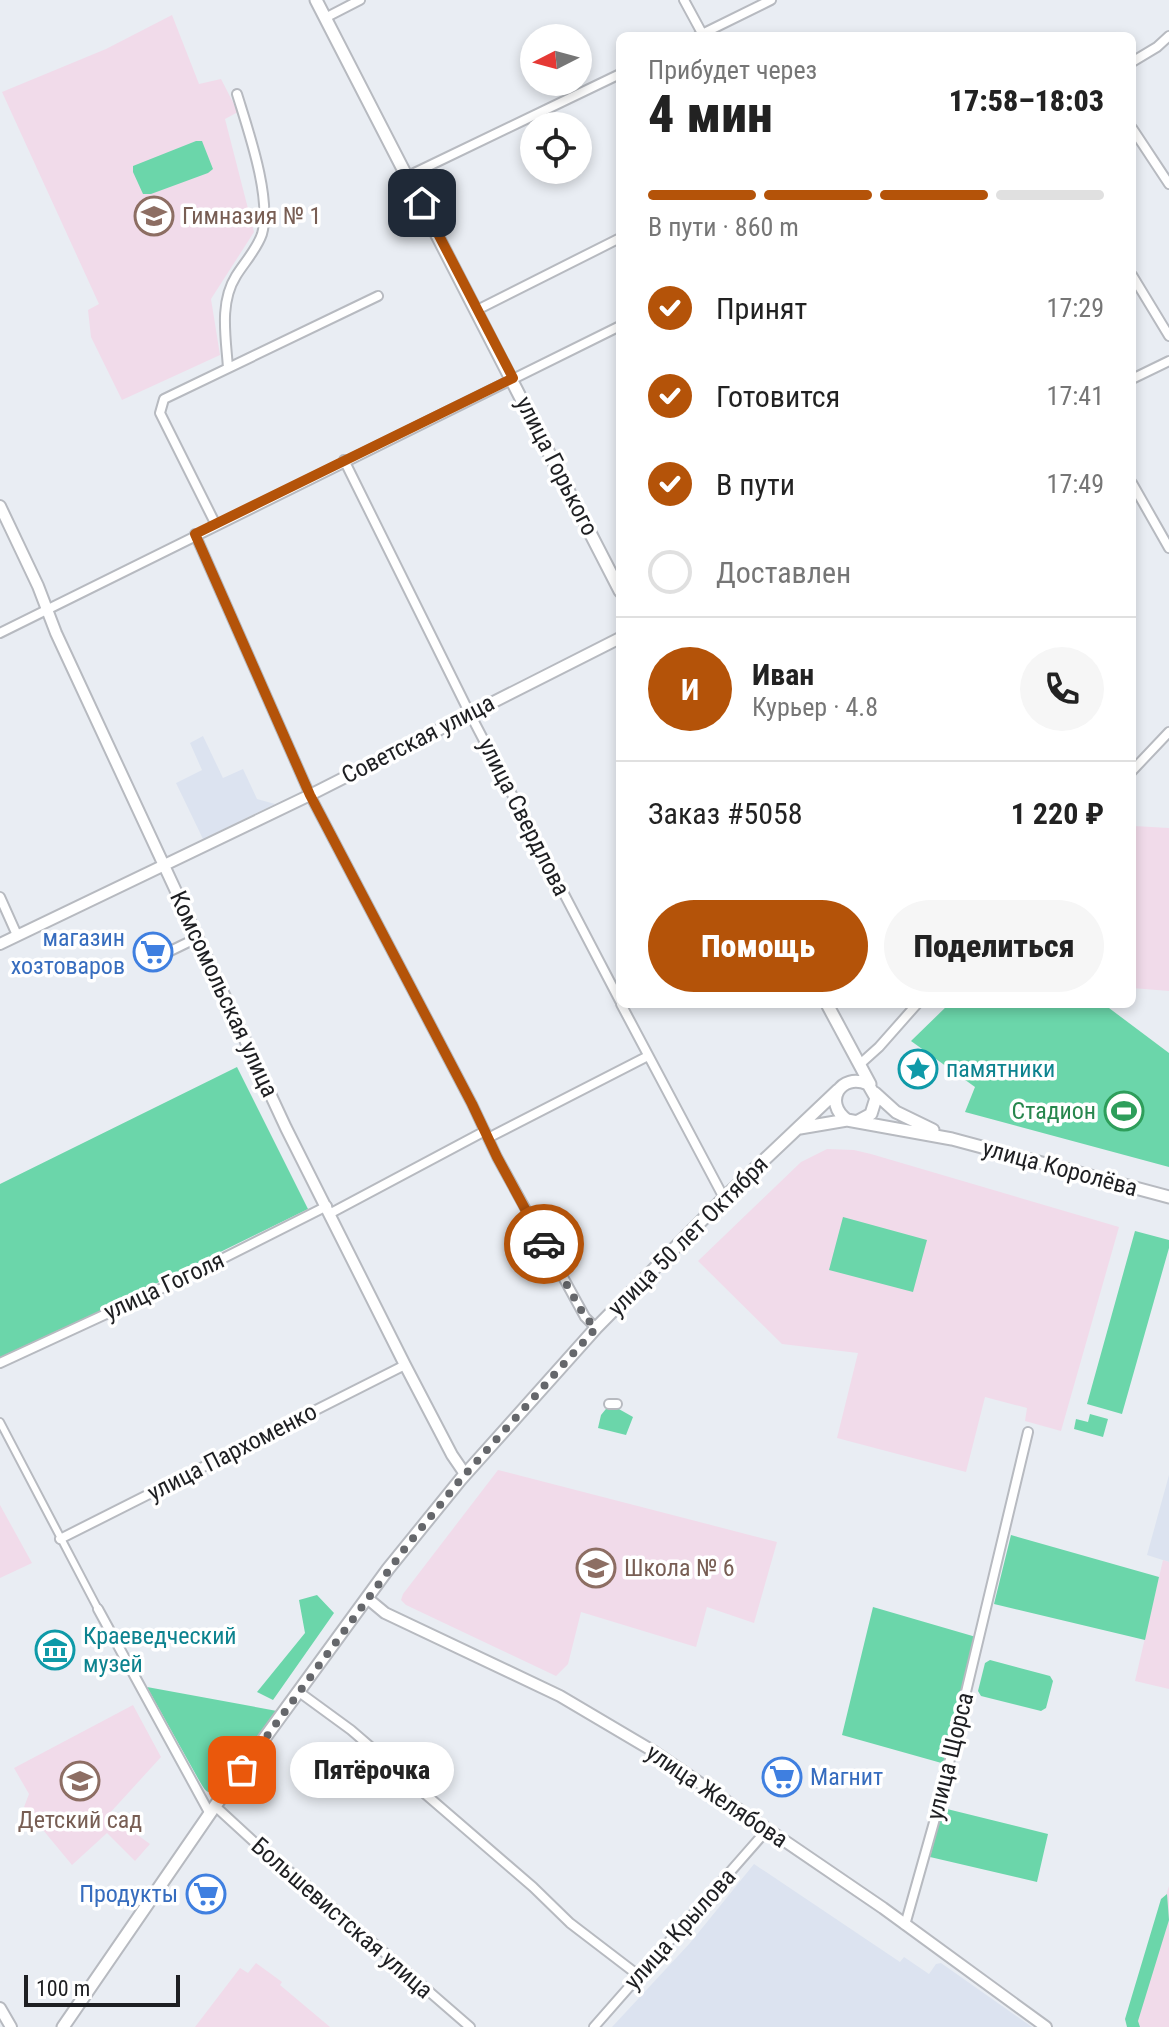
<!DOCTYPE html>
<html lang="ru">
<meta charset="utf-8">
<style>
body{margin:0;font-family:"Roboto Condensed",sans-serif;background:#f6f6f6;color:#222;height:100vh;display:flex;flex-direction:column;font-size:30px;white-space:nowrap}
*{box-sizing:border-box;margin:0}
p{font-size:26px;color:#767676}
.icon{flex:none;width:44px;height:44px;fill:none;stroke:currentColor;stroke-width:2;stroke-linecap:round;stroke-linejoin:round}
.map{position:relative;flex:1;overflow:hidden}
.side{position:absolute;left:616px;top:32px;width:520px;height:976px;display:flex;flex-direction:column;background:#fff;border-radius:12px;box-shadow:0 4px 12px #0003}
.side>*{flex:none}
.needle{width:52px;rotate:264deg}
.buttons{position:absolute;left:520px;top:24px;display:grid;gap:16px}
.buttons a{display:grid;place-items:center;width:72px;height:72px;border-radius:50%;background:#fff;box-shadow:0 4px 12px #0003;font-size:40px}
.scale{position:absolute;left:24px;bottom:20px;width:156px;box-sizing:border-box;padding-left:8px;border:4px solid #1e1f22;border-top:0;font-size:22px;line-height:28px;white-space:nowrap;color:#1e1f22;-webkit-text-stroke:6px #fff;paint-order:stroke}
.pin{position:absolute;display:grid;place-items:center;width:68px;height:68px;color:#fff;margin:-34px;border-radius:16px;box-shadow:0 4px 12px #0006}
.courier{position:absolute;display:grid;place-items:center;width:80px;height:80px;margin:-40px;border:6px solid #b45309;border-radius:50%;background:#fff;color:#222;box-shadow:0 2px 10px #0007}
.bubble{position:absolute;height:56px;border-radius:28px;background:#fff;box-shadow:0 4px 12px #0003;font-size:26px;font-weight:800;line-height:56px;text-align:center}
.summary em{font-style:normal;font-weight:800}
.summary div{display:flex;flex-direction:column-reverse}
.summary{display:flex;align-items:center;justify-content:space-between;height:136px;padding:0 32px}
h1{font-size:52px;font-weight:800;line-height:60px}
.bar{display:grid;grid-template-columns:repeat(4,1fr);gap:12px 8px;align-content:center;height:96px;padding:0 32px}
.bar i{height:10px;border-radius:6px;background:#e0e0e0}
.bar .selected{background:#b45309}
.bar p{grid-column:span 4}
.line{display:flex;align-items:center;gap:20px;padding:0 32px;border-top:2px solid #e0e0e0}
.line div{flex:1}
.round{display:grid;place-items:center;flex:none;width:84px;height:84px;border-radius:42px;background:#f6f6f6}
ol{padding:0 32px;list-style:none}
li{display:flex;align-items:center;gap:24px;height:88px}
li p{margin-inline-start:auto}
li .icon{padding:8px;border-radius:50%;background:#b45309;color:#fff;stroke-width:4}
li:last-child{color:#767676}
li i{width:44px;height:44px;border:4px solid #e0e0e0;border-radius:50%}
.action{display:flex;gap:16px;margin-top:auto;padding:16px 32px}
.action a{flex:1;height:92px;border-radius:48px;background:#b45309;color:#fff;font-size:32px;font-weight:800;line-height:92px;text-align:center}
.action a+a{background:#f6f6f6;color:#222}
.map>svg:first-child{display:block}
.built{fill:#dce3f0}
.education{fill:#f1dbea}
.green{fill:#6bd6aa}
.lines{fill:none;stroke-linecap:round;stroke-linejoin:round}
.pedestrian-casing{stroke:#b7bac0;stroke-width:10}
.minor-casing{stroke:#b7bac0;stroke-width:12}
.tertiary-casing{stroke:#b7bac0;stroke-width:14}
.secondary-casing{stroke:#b7bac0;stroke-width:15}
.pedestrian{stroke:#fff;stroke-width:6}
.minor{stroke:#fff;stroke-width:8}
.tertiary{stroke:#fff;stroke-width:10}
.secondary{stroke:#fff;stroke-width:11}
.done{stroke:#65676b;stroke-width:8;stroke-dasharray:0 14.4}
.route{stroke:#b45309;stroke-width:10}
.labels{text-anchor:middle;stroke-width:7;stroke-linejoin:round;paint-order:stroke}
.education-label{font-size:24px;fill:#785e54;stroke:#fff;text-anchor:start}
.street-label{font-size:24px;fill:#1e1f22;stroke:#fff}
.shop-label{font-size:24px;fill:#366cbe;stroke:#fff;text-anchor:end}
.culture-label{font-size:24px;fill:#0d838f;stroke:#fff;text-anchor:start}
.leisure-label{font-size:24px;fill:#27864d;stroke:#fff;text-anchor:end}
</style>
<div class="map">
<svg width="1169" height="2027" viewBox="0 0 1169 2027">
<rect width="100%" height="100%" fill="#e9edf3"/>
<path class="built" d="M203,736L223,778L243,769L257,799L275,804L203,839L176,783L202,770L190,743Z
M1169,1475V1562L1147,1555Z
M754,1864L900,1962L904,1957L929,1974L936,1964L941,1963L1032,2027H612L690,1943Z"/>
<path class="education" d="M172,15L199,84L221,79L238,112L225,119L254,232L211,299L220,355L122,400L91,337L88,310L99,304L2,92L106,49Z
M1134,826L1169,828V991L1132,988Z
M827,1149L854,1150L871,1154L1119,1227L1061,1431L1025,1421L1027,1408L985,1397L966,1472L837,1438L858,1353L782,1344L698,1261L801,1162Z
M498,1470L777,1542L754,1623L707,1607L696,1647L581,1612L568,1664L556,1676L406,1605L401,1600L403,1594Z
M0,1505L32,1563L0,1578Z
M1163,1560L1169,1562V1689L1135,1681Z
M133,1705L161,1757L109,1814L150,1844L135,1861L107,1833L72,1865L24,1807L29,1794L14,1768Z
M1169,1886V2027H1128L1166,1895Z
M256,1963L282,1982L280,1985L330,2027H195L240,1968L248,1973Z"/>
<path class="green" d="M196,141H202L213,169L208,173L151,194H143L133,172V166Z
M949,1004H1104L1109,1008L1169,1053V1167L965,1112L975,1087L911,1041Z
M237,1067L308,1209L0,1360V1184Z
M843,1217L927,1240L913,1292L829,1270Z
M1135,1231L1169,1240V1248L1122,1414L1087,1404Z
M610,1404L633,1417L626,1435L598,1428L601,1415Z
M1090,1414L1108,1419L1103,1437L1074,1429L1076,1419L1088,1422Z
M1011,1535L1159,1577L1145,1640L994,1604Z
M317,1595L334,1613L273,1700L257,1692L305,1633L299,1600Z
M873,1607L976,1637L945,1764L842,1735Z
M990,1660L1050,1676L1053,1681L1046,1708L1041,1711L981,1696L978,1691L985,1663Z
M147,1687L277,1711L217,1791C207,1795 205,1790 200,1782Z
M943,1808L1048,1834L1037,1882L930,1857Z
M1167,1894L1169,1920L1138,2021L1140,2027H1127L1125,2019L1161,1899Z"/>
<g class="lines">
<g class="pedestrian-casing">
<path id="pedestrian" d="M0,1422L98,1609"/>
</g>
<g class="minor-casing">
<path id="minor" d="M684,0L703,35
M325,18L360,0
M698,36L771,0
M1132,62L1157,47L1169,36
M1132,128L1169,184
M408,176L620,74
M1132,275L1169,336
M477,310L620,238
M228,368C226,338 219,303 236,276C244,263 257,249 262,234C272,198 248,130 237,94
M1132,379L1169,361
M344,460L469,712L620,1001
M1132,483L1169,548
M216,525L160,413L164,399L378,296
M195,534L310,795L472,1104L497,1157L585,1317L596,1328
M0,633L620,326
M1132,771L1169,732
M0,897L17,935
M157,950L160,948L162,955L197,938
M621,1004L724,1198
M859,1065L879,1047L917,1004
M488,1138L648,1056
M331,1213L485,1131
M0,1363L184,1278L327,1206
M609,1404H617
M60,1539L405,1365
M98,1609L210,1814
M299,1692L351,1730L533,1887L570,1923L638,1975
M215,1806L264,1851L304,1883L470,2027
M905,1925L940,1801L1028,1432
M594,2027L766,1831"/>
</g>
<g class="tertiary-casing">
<path id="tertiary" d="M0,506L38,586L56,633L286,1128L405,1365L452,1455L465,1474
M0,944L310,795L620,638
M367,1598L385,1613L560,1696L653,1751L883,1908L1046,2027
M0,2008L11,2027"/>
</g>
<g class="secondary-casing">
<path id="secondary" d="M316,0L620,591
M827,1004L870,1084
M875,1093L896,1112L933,1130
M858,1121L871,1114L876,1098L868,1084C840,1072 823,1103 847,1120L952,1139L1169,1197
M800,1128L847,1120
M63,2027L215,1806L388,1569L461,1479L596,1328L724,1198L838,1090"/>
</g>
<use href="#pedestrian" class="pedestrian"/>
<use href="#minor" class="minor"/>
<use href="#tertiary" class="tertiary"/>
<use href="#secondary" class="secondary"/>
</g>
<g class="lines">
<path class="done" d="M242,1770L406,1547L461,1479L596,1328L585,1317L544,1244"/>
<path class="route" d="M422,203L513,378L195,534L310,795L472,1104L497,1157L544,1244"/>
</g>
<defs>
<g id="school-ring" transform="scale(2)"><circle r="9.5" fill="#fff" stroke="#8d6e63" stroke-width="1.5"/><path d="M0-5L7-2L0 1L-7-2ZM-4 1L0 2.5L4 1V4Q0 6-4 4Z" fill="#8d6e63"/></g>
<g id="supermarket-ring" transform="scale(2)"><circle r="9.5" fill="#fff" stroke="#3f7fe0" stroke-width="1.5"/><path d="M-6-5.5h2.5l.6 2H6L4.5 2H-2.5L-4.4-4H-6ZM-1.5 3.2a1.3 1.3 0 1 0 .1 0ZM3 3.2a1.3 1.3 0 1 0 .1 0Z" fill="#3f7fe0"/></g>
<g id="sight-ring" transform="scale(2)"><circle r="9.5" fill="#fff" stroke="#0f9aa8" stroke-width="1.5"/><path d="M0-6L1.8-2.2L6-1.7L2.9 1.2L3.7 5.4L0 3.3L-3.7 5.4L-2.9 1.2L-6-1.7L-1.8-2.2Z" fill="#0f9aa8"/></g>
<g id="stadium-ring" transform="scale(2)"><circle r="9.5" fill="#fff" stroke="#2e9e5b" stroke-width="1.5"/><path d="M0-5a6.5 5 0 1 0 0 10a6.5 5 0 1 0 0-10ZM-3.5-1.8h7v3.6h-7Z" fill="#2e9e5b"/></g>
<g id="museum-ring" transform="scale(2)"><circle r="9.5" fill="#fff" stroke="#0f9aa8" stroke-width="1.5"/><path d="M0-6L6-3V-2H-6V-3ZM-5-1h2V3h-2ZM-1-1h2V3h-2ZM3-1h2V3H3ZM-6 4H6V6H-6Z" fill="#0f9aa8"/></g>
</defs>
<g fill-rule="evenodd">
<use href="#school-ring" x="154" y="216"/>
<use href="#supermarket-ring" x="153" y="952"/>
<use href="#sight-ring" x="918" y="1069"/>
<use href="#stadium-ring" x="1124" y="1111"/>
<use href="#school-ring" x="596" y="1568"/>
<use href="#museum-ring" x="55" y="1650"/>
<use href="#supermarket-ring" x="782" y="1777"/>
<use href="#school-ring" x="80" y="1781"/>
<use href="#supermarket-ring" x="206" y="1894"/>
</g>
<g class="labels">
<g class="education-label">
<text x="182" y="224">Гимназия № 1</text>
<text x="624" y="1576">Школа № 6</text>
<text x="80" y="1828" text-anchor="middle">Детский сад</text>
</g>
<g class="street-label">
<text transform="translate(557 466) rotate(63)" y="8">улица Горького</text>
<text transform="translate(418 739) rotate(-27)" y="8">Советская улица</text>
<text transform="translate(524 817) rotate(63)" y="8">улица Свердлова</text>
<text transform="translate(224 994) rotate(65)" y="8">Комсомольская улица</text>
<text transform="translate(1060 1168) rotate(15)" y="8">улица Королёва</text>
<text transform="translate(688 1236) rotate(-45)" y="8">улица 50 лет Октября</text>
<text transform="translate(164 1286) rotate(-25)" y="8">улица Гоголя</text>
<text transform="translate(232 1452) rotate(-27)" y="8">улица Пархоменко</text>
<text transform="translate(950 1756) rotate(-76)" y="8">улица Щорса</text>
<text transform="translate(717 1796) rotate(34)" y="8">улица Желябова</text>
<text transform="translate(342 1918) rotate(41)" y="8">Большевистская улица</text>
<text transform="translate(680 1929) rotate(-48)" y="8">улица Крылова</text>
</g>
<g class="shop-label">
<text x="125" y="946">магазин<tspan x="125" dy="28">хозтоваров</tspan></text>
<text x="810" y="1785" text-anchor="start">Магнит</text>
<text x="178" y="1902">Продукты</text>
</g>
<g class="culture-label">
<text x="946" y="1077">памятники</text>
<text x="83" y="1644">Краеведческий<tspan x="83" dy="28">музей</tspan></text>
</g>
<g class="leisure-label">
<text x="1096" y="1119">Стадион</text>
</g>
</g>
</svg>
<div class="buttons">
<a><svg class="needle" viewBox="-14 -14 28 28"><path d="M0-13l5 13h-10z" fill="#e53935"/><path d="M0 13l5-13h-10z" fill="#767676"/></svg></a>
<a><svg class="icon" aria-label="locate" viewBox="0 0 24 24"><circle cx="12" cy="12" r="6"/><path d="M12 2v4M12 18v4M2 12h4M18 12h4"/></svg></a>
</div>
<div class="scale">100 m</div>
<div class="pin" style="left:242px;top:1770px;background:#ea580c"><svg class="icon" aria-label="bag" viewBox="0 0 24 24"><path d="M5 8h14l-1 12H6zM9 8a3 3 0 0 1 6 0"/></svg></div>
<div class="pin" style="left:422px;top:203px;background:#1f2937"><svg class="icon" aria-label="home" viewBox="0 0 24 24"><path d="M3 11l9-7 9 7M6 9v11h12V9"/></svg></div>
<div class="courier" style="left:544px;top:1244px"><svg class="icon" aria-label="car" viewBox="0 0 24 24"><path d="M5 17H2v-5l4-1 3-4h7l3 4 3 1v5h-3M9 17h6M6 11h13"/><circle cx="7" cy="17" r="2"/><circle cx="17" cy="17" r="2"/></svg></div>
<div class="bubble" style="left:290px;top:1742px;width:164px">Пятёрочка</div>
<section class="side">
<div class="summary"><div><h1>4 мин</h1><p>Прибудет через</p></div><em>17:58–18:03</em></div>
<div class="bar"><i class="selected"></i><i class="selected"></i><i class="selected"></i><i></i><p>В пути · 860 m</p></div>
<ol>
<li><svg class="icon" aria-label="check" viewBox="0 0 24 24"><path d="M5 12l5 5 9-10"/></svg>Принят<p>17:29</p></li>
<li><svg class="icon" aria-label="check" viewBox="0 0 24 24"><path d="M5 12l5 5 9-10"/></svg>Готовится<p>17:41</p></li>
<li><svg class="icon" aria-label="check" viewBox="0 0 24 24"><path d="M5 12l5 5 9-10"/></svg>В пути<p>17:49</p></li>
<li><i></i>Доставлен</li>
</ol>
<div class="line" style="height:144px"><b class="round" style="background:#b45309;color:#fff">И</b><div><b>Иван</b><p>Курьер · 4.8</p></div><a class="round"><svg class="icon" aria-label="phone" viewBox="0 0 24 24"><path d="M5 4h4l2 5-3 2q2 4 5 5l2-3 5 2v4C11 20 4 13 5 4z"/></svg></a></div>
<div class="line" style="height:104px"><div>Заказ #5058</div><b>1 220 ₽</b></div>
<div class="action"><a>Помощь</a><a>Поделиться</a></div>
</section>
</div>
